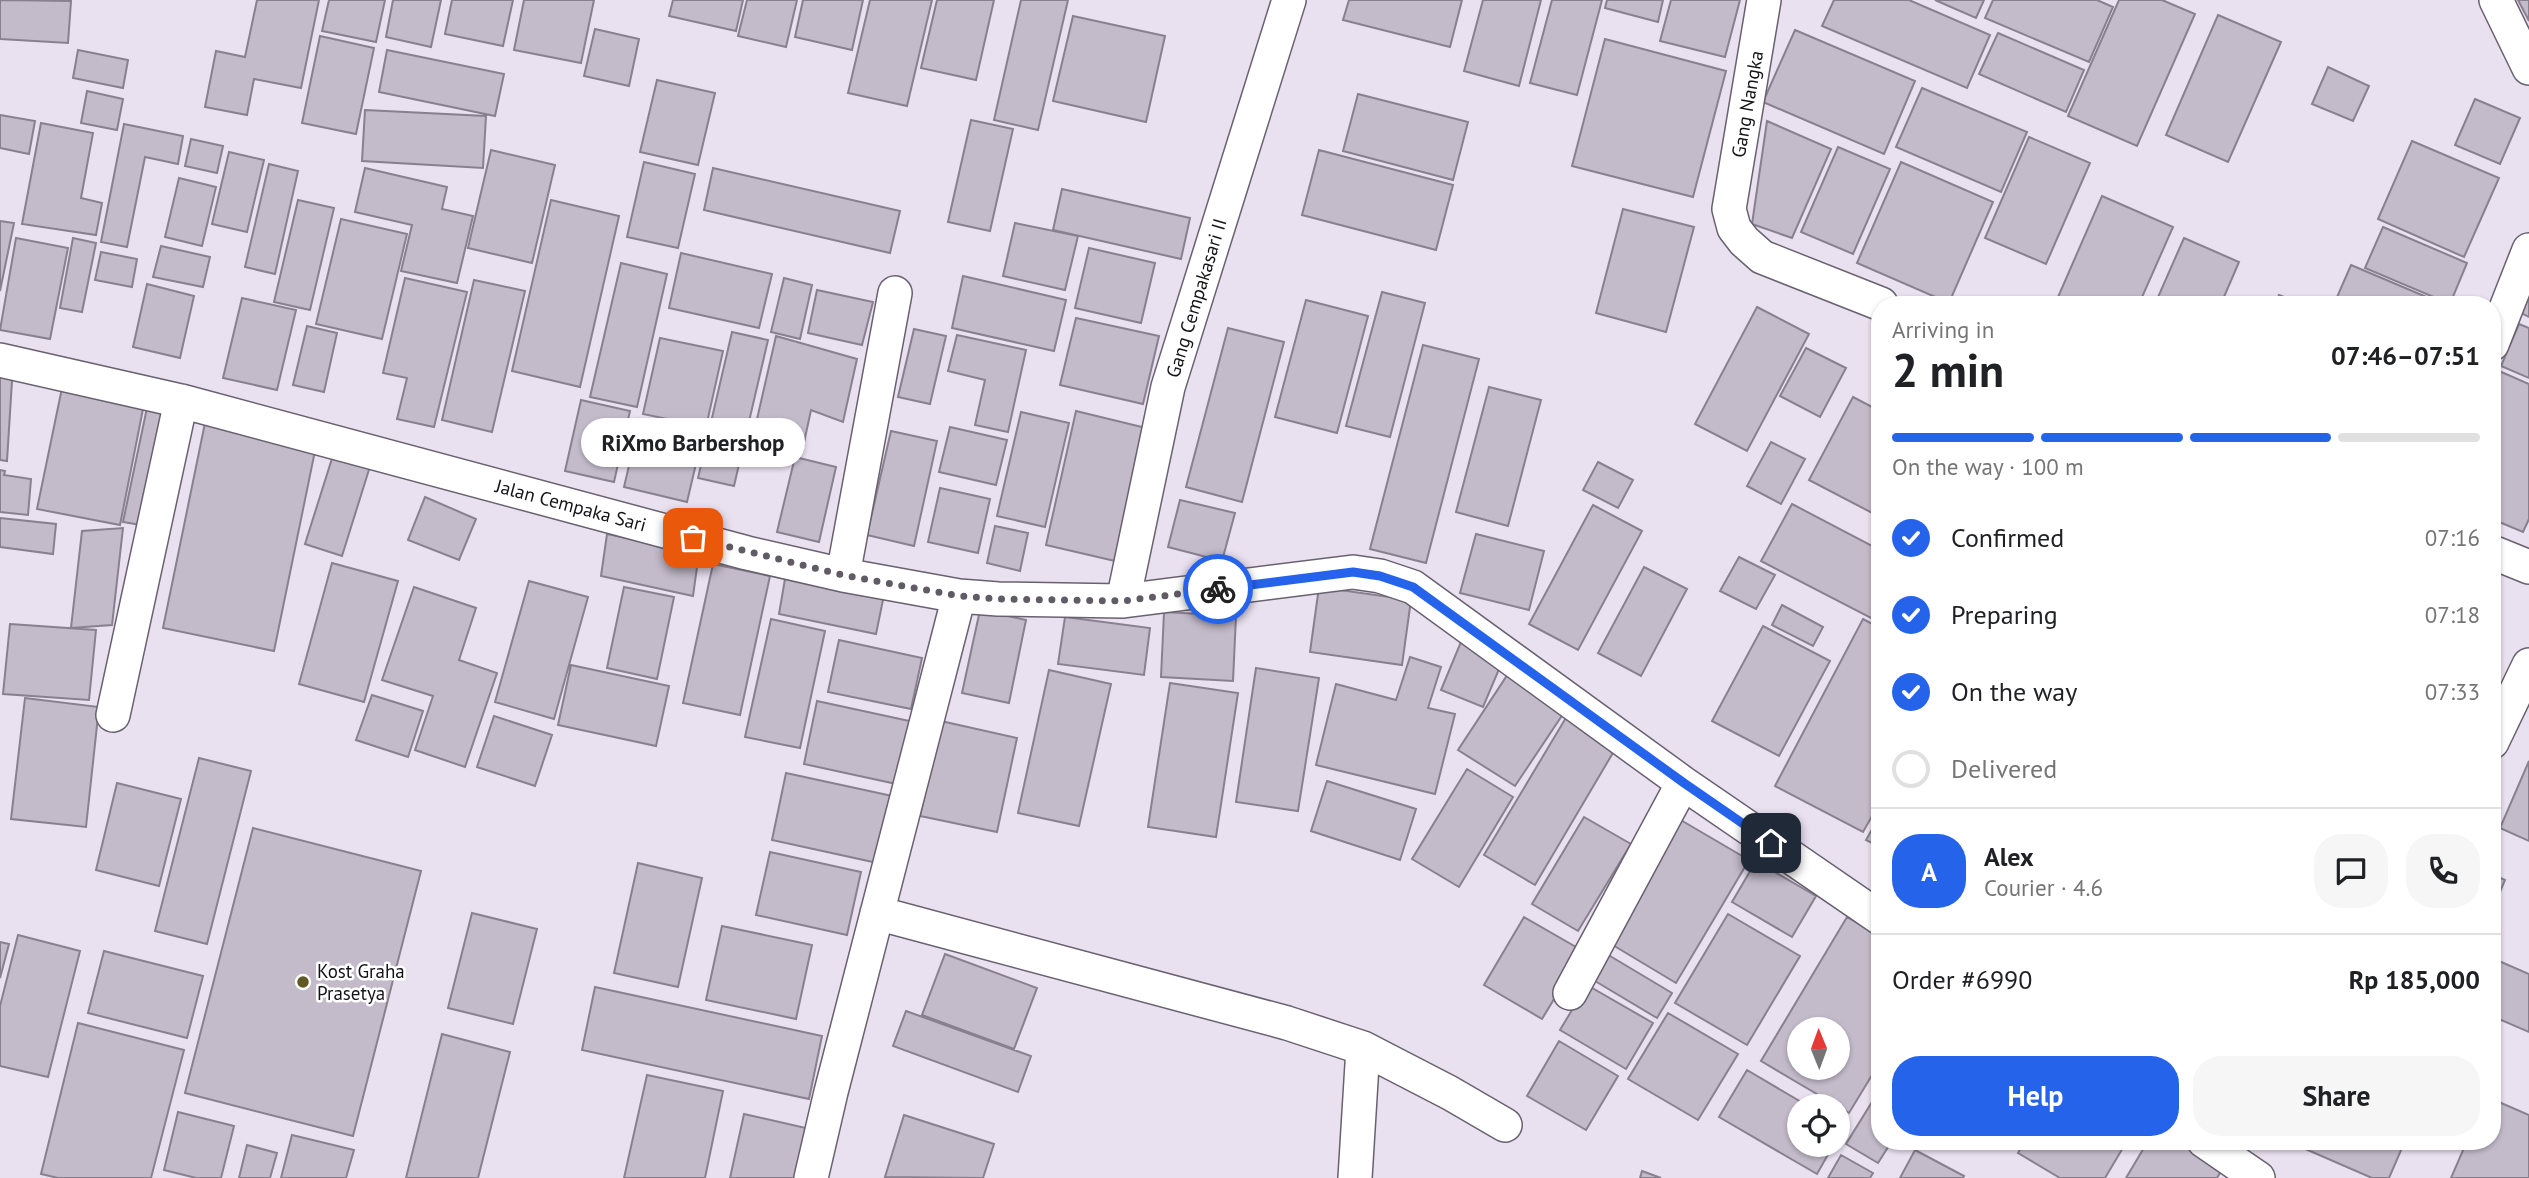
<!DOCTYPE html>
<meta charset="utf-8">
<style>
body{margin:0;font-family:"PT Sans",sans-serif;background:#f6f6f6;color:#202124;height:100vh;display:flex;flex-direction:column;font-size:26px;white-space:nowrap}
*{box-sizing:border-box;margin:0}
p{font-size:23px;color:#757577}
.icon{flex:none;width:38px;height:38px;fill:none;stroke:currentColor;stroke-width:2;stroke-linecap:round;stroke-linejoin:round}
.map{position:relative;flex:1;overflow:hidden}
.details{position:absolute;left:1871px;top:296px;width:630px;height:854px;display:flex;flex-direction:column;background:#fff;border-radius:28px;box-shadow:0 2px 5px #0004}
.details>*{flex:none}
.needle{width:46px;rotate:359deg}
.tools{position:absolute;left:1787px;top:1017px;display:grid;gap:14px}
.tools a{display:grid;place-items:center;width:63px;height:63px;border-radius:50%;background:#fff;box-shadow:0 2px 5px #0004;font-size:35px}
.pin{position:absolute;display:grid;place-items:center;width:60px;height:60px;color:#fff;margin:-30px;border-radius:14px;box-shadow:0 4px 10px #0006}
.courier{position:absolute;display:grid;place-items:center;width:70px;height:70px;margin:-35px;border:5px solid #2563eb;border-radius:50%;background:#fff;color:#222;box-shadow:0 2px 9px #0007}
.bubble{position:absolute;height:49px;border-radius:24px;background:#fff;box-shadow:0 2px 5px #0004;font-size:23px;font-weight:600;line-height:49px;text-align:center}
.headline em{font-style:normal;font-weight:600}
.headline div{display:flex;flex-direction:column-reverse}
.headline{display:flex;align-items:center;justify-content:space-between;height:119px;padding:0 21px}
h1{font-size:46px;font-weight:600;line-height:52px}
.bar{display:grid;grid-template-columns:repeat(4,1fr);gap:10px 7px;align-content:center;height:84px;padding:0 21px}
.bar i{height:9px;border-radius:5px;background:#e0e0e0}
.bar .selected{background:#2563eb}
.bar p{grid-column:span 4}
.line{display:flex;align-items:center;gap:18px;padding:0 21px;border-top:2px solid #e0e0e0}
.line div{flex:1}
.round{display:grid;place-items:center;flex:none;width:74px;height:74px;border-radius:28px;background:#f6f6f6}
ol{padding:0 21px;list-style:none}
li{display:flex;align-items:center;gap:21px;height:77px}
li p{margin-inline-start:auto}
li .icon{padding:7px;border-radius:50%;background:#2563eb;color:#fff;stroke-width:4}
li:last-child{color:#757577}
li i{width:38px;height:38px;border:4px solid #e0e0e0;border-radius:50%}
.action{display:flex;gap:14px;margin-top:auto;padding:14px 21px}
.action a{flex:1;height:80px;border-radius:28px;background:#2563eb;color:#fff;font-size:28px;font-weight:600;line-height:80px;text-align:center}
.action a+a{background:#f6f6f6;color:#202124}
.map>svg:first-child{display:block}
.building{fill:#c3baca;stroke:#89808f;stroke-width:2;fill-rule:evenodd}
.lines{fill:none;stroke-linecap:round;stroke-linejoin:round}
.minor-casing{stroke:#69616f;stroke-width:36}
.minor{stroke:#fff;stroke-width:33}
.done{stroke:#605b64;stroke-width:7;stroke-dasharray:0 12.6}
.route{stroke:#2563eb;stroke-width:9}
.poi-dot{fill:#605925;stroke:#fff;stroke-width:2.5}
.labels{text-anchor:middle;stroke-width:5;stroke-linejoin:round;paint-order:stroke}
.street-label{font-size:19px;fill:#161318;stroke:#fff}
.poi-label{font-size:19px;fill:#161318;stroke:#fff;text-anchor:start}
</style>
<div class="map">
<svg width="2529" height="1178" viewBox="0 0 2529 1178">
<rect width="100%" height="100%" fill="#e9e0f0"/>
<path class="building" d="M0,0L71,1L68,43L0,39Z
M257,0H319L301,88L254,79L247,115L205,107L216,51L245,57Z
M329,0H385L376,42L322,31Z
M393,0H441L431,47L386,37Z
M452,0H513L503,46L445,34Z
M524,0H594L581,63L514,50Z
M673,0H743L736,31L669,16Z
M747,0H797L786,47L738,36Z
M803,0H863L852,50L795,37Z
M870,0H932L907,106L848,93Z
M937,0H994L976,80L921,68Z
M1021,0H1068L1038,130L994,120Z
M1349,0H1462L1450,47L1343,20Z
M1483,0H1541L1519,86L1464,71Z
M1552,0H1602L1577,95L1530,83Z
M1607,0H1663L1658,22L1605,8Z
M1671,0H1740L1725,57L1660,41Z
M1834,0H1909L1990,35L1967,88L1822,26Z
M1935,0H1984L1976,18Z
M1993,0H2097L2113,7L2089,62L1985,18Z
M2119,0H2162L2195,14L2137,146L2068,116Z
M2518,0H2529V21Z
M2218,15L2281,42L2228,162L2166,135Z
M1073,16L1165,36L1146,122L1053,101Z
M595,29L639,39L629,86L584,76Z
M1795,30L1915,81L1884,154L1763,102Z
M1998,33L2084,70L2066,112L1979,74Z
M320,36L374,48L356,134L302,123Z
M1605,39L1726,71L1693,197L1572,166Z
M78,50L128,60L123,88L73,78Z
M387,50L504,74L495,116L379,92Z
M2328,67L2369,86L2353,121L2312,104Z
M657,80L715,93L698,165L640,152Z
M1922,88L2027,132L2001,192L1896,147Z
M87,91L123,99L117,130L81,123Z
M1358,94L1468,122L1453,180L1343,151Z
M2475,99L2520,118L2500,164L2455,145Z
M365,110L486,116L483,168L362,161Z
M0,115L35,121L29,154L0,148Z
M971,120L1013,129L990,231L948,222Z
M1767,121L1831,149L1792,238L1752,224Z
M41,123L93,133L81,198L102,203L96,235L22,224Z
M124,124L183,136L178,164L145,157L127,247L101,242Z
M2029,137L2090,163L2046,264L1985,238Z
M191,139L223,146L217,173L185,166Z
M2412,141L2499,178L2464,257L2378,219Z
M1838,147L1890,169L1853,254L1801,232Z
M491,150L555,165L532,263L468,248Z
M1319,150L1453,185L1436,250L1302,215Z
M229,152L264,160L247,232L212,224Z
M644,162L695,174L678,248L627,237Z
M1901,162L1993,202L1949,303L1857,263Z
M269,164L298,171L275,274L245,267Z
M365,168L447,187L442,209L473,216L457,283L401,271L412,225L355,212Z
M713,168L900,211L890,253L704,210Z
M179,178L216,187L202,246L165,237Z
M1062,189L1190,218L1181,259L1053,230Z
M2102,196L2173,227L2139,304H2055Z
M298,200L334,208L310,310L274,302Z
M551,200L619,216L580,387L512,371Z
M1623,209L1694,227L1666,332L1596,313Z
M341,219L407,234L382,339L316,324Z
M0,221L14,223L0,291Z
M1015,223L1078,236L1065,290L1003,276Z
M2383,227L2467,263L2450,304L2365,268Z
M16,238L68,248L50,339L0,330Z
M73,238L96,243L82,312L60,308Z
M2184,238L2239,262L2221,304H2155Z
M161,246L210,257L203,287L153,277Z
M1089,248L1155,263L1141,323L1075,308Z
M101,252L137,259L132,287L95,280Z
M681,253L772,274L759,328L669,308Z
M621,263L667,274L637,407L590,397Z
M2351,265L2443,304H2334Z
M963,276L1066,300L1054,351L952,328Z
M405,278L467,292L434,427L397,419L407,378L383,373Z
M784,278L812,285L800,339L771,332Z
M474,280L525,291L492,432L442,420Z
M147,284L194,296L180,358L133,347Z
M817,290L873,302L862,345L808,333Z
M1382,292L1425,303L1390,437L1346,426Z
M2279,295L2302,304H2275Z
M2529,295V317L2521,313Z
M242,298L296,310L277,390L223,378Z
M1306,300L1368,316L1337,433L1275,417Z
M1757,307L1809,334L1747,451L1695,424Z
M1076,318L1159,336L1143,404L1060,385Z
M2519,324L2529,328V378L2501,366Z
M307,326L337,333L324,392L293,385Z
M1228,328L1284,342L1242,502L1186,487Z
M914,329L946,336L930,404L898,397Z
M732,332L768,340L734,486L698,478Z
M957,335L1026,350L1008,432L975,425L985,380L948,371Z
M776,336L857,359L843,422L811,410L802,452L752,441Z
M660,338L723,351L706,427L643,414Z
M1423,345L1479,359L1426,563L1370,549Z
M1806,348L1846,368L1820,417L1780,396Z
M0,364L13,365L7,461L0,460Z
M2499,371L2529,384V519L2523,532L2492,519V388Z
M1489,387L1541,400L1508,526L1456,512Z
M62,388L144,404L120,525L37,509Z
M1853,397L1880,411V517L1809,480Z
M581,400L630,411L614,482L565,471Z
M148,403L165,406L141,525L123,522Z
M1076,411L1146,428L1115,561L1046,545Z
M1021,412L1069,423L1045,527L997,516Z
M640,419L703,434L687,502L624,487Z
M205,423L316,446L274,651L163,628Z
M950,427L1007,440L996,485L939,472Z
M891,431L937,441L914,546L867,535Z
M1771,442L1805,459L1781,504L1747,486Z
M335,449L372,460L342,556L305,544Z
M795,457L836,467L819,542L777,532Z
M1598,462L1633,480L1618,508L1583,490Z
M0,470L5,471L4,475L31,479L28,515L0,512Z
M940,488L990,499L978,553L928,542Z
M425,497L476,519L459,560L408,540Z
M1180,500L1235,513L1222,561L1168,547Z
M1792,504L1880,550V603L1871,618L1761,561Z
M1593,505L1642,531L1578,650L1529,624Z
M0,518L56,524L53,554L0,547Z
M995,526L1028,533L1020,571L987,563Z
M123,528L112,625L71,628L82,531Z
M607,534L699,553L693,596L601,576Z
M1476,534L1544,551L1529,610L1460,593Z
M1739,557L1775,575L1756,609L1720,591Z
M332,563L398,581L364,702L299,684Z
M713,564L770,576L740,715L683,703Z
M1644,567L1687,589L1641,676L1598,653Z
M786,573L884,595L876,634L779,614Z
M529,581L588,597L554,719L495,702Z
M414,587L476,608L459,660L497,673L465,767L415,750L433,696L382,680Z
M624,587L674,597L657,679L607,668Z
M1319,587L1411,600L1402,665L1310,652Z
M1782,605L1823,627L1813,646L1772,625Z
M980,610L1026,620L1009,703L962,693Z
M1164,612L1236,616L1233,681L1161,677Z
M1065,617L1150,628L1144,675L1058,664Z
M771,619L825,631L800,748L745,737Z
M1863,619L1880,628V802L1863,832L1775,786Z
M10,624L96,630L89,700L3,694Z
M1763,626L1830,661L1779,756L1712,721Z
M1463,637L1505,655L1483,707L1441,690Z
M839,640L922,658L911,709L828,692Z
M1410,657L1441,667L1428,708L1455,714L1435,794L1316,765L1336,684L1396,700Z
M571,665L669,686L656,746L558,725Z
M1256,668L1319,678L1298,811L1236,802Z
M1049,670L1111,684L1079,826L1018,813Z
M1508,674L1565,711L1515,786L1458,750Z
M1170,683L1238,693L1216,837L1148,827Z
M372,695L423,711L408,757L356,740Z
M25,698L99,707L86,827L11,819Z
M817,701L914,722L901,785L804,764Z
M494,716L552,735L535,786L477,767Z
M1567,716L1617,746L1535,885L1484,855Z
M941,721L1017,738L997,832L920,816Z
M199,758L251,771L207,944L155,931Z
M2529,761V841L2500,828Z
M1467,769L1513,797L1459,887L1412,859Z
M786,773L897,797L882,864L772,840Z
M1327,781L1416,809L1400,860L1311,831Z
M117,783L181,799L159,886L96,870Z
M1880,815V847L1866,840Z
M1584,817L1631,844L1578,931L1532,904Z
M1679,819L1749,860L1676,983L1606,941Z
M253,828L421,871L353,1136L185,1093Z
M770,852L861,872L847,935L756,915Z
M1756,861L1816,896L1792,937L1732,902Z
M638,863L702,878L678,987L614,973Z
M2492,874L2505,880L2492,911Z
M472,913L537,929L513,1024L448,1008Z
M1728,914L1800,956L1747,1045L1675,1003Z
M1524,917L1583,951L1542,1019L1484,985Z
M1847,917L1880,936V1062L1849,1113L1761,1061ZM1799,1029H1838V1068H1799Z
M722,926L812,945L796,1019L706,1000Z
M18,935L80,951L48,1077L0,1066V1006Z
M0,942L9,944L0,978Z
M1600,950L1672,993L1657,1018L1585,975Z
M104,951L203,976L187,1038L88,1013Z
M945,954L1037,988L1014,1049L922,1015Z
M2492,958L2529,974V1032L2492,1016Z
M1587,985L1653,1023L1626,1069L1560,1030Z
M595,987L822,1036L809,1099L582,1050Z
M906,1011L1031,1056L1018,1092L893,1046Z
M1668,1013L1738,1054L1698,1120L1628,1079Z
M78,1023L184,1050L151,1178H58L41,1174Z
M442,1034L510,1052L478,1178H406Z
M1559,1041L1618,1076L1586,1130L1527,1096Z
M1747,1070L1808,1106H1799V1144H1834L1817,1174L1719,1117Z
M647,1075L723,1091L705,1178H624Z
M1880,1089V1141H1892L1878,1163L1846,1144Z
M2492,1099L2529,1115V1178H2451L2467,1141H2492Z
M178,1112L234,1126L221,1178H196L164,1170Z
M744,1114L810,1129L799,1178H730Z
M904,1115L994,1144L983,1178L885,1177Z
M1838,1123L1844,1127L1838,1139Z
M292,1135L354,1150L346,1178H281Z
M2025,1141H2127L2105,1178H2060L2018,1153Z
M2148,1141H2181L2224,1166L2217,1178H2126Z
M2287,1141H2405L2389,1178H2372Z
M247,1145L277,1153L270,1178H239Z
M1915,1150L1964,1176L1963,1178H1900Z
M1841,1155L1873,1173L1870,1178H1828Z
M1642,1171L1661,1178H1640Z"/>
<g class="lines">
<g class="minor-casing">
<path id="minor" d="M1764,0L1729,209L1734,228L1744,241L1762,257L1881,304
M2496,0L2529,68
M2492,344L2529,250
M0,360L181,401L747,553L843,575L959,596L998,599L1123,601L1353,572L1380,576L1413,587L1683,783L1880,918
M2492,552L2529,567
M843,575L895,293
M1123,601L1168,387L1289,0
M113,715L181,401
M2492,742L2529,665
M877,913L1287,1023L1363,1048L1450,1093L1505,1125
M1570,993L1683,783
M2204,1141L2258,1178
M811,1178L831,1092L959,596
M1355,1178L1363,1048"/>
</g>
<use href="#minor" class="minor"/>
</g>
<g class="lines">
<path class="done" d="M693,538L843,575L959,596L998,599L1123,601L1218,589"/>
<path class="route" d="M1218,589L1353,572L1380,576L1413,587L1684,783L1771,843"/>
</g>
<circle class="poi-dot" cx="303" cy="982" r="7"/>
<g class="labels">
<g class="street-label">
<text transform="translate(1747 104) rotate(-80)" y="7">Gang Nangka</text>
<text transform="translate(1196 298) rotate(-73)" y="7">Gang Cempakasari II</text>
<text transform="translate(571 505) rotate(15)" y="7">Jalan Cempaka Sari</text>
</g>
<g class="poi-label">
<text x="317" y="978">Kost Graha<tspan x="317" dy="22">Prasetya</tspan></text>
</g>
</g>
</svg>
<div class="tools">
<a><svg class="needle" viewBox="-14 -14 28 28"><path d="M0-13l5 13h-10z" fill="#e53935"/><path d="M0 13l5-13h-10z" fill="#757577"/></svg></a>
<a><svg class="icon" aria-label="locate" viewBox="0 0 24 24"><circle cx="12" cy="12" r="6"/><path d="M12 2v4M12 18v4M2 12h4M18 12h4"/></svg></a>
</div>
<div class="pin" style="left:693px;top:538px;background:#ea580c"><svg class="icon" aria-label="bag" viewBox="0 0 24 24"><path d="M5 8h14l-1 12H6zM9 8a3 3 0 0 1 6 0"/></svg></div>
<div class="pin" style="left:1771px;top:843px;background:#1f2937"><svg class="icon" aria-label="home" viewBox="0 0 24 24"><path d="M3 11l9-7 9 7M6 9v11h12V9"/></svg></div>
<div class="courier" style="left:1218px;top:589px"><svg class="icon" aria-label="bike" viewBox="0 0 24 24"><circle cx="6" cy="16" r="4"/><circle cx="18" cy="16" r="4"/><path d="M6 16l4-8h5l3 8M10 8l3 8H6M13 5h3"/></svg></div>
<div class="bubble" style="left:581px;top:418px;width:224px">RiXmo Barbershop</div>
<section class="details">
<div class="headline"><div><h1>2 min</h1><p>Arriving in</p></div><em>07:46–07:51</em></div>
<div class="bar"><i class="selected"></i><i class="selected"></i><i class="selected"></i><i></i><p>On the way · 100 m</p></div>
<ol>
<li><svg class="icon" aria-label="check" viewBox="0 0 24 24"><path d="M5 12l5 5 9-10"/></svg>Confirmed<p>07:16</p></li>
<li><svg class="icon" aria-label="check" viewBox="0 0 24 24"><path d="M5 12l5 5 9-10"/></svg>Preparing<p>07:18</p></li>
<li><svg class="icon" aria-label="check" viewBox="0 0 24 24"><path d="M5 12l5 5 9-10"/></svg>On the way<p>07:33</p></li>
<li><i></i>Delivered</li>
</ol>
<div class="line" style="height:126px"><b class="round" style="background:#2563eb;color:#fff">A</b><div><b>Alex</b><p>Courier · 4.6</p></div><a class="round"><svg class="icon" aria-label="chat" viewBox="0 0 24 24"><path d="M4 5h16v11H9l-5 4z"/></svg></a><a class="round"><svg class="icon" aria-label="phone" viewBox="0 0 24 24"><path d="M5 4h4l2 5-3 2q2 4 5 5l2-3 5 2v4C11 20 4 13 5 4z"/></svg></a></div>
<div class="line" style="height:91px"><div>Order #6990</div><b>Rp 185,000</b></div>
<div class="action"><a>Help</a><a>Share</a></div>
</section>
</div>
